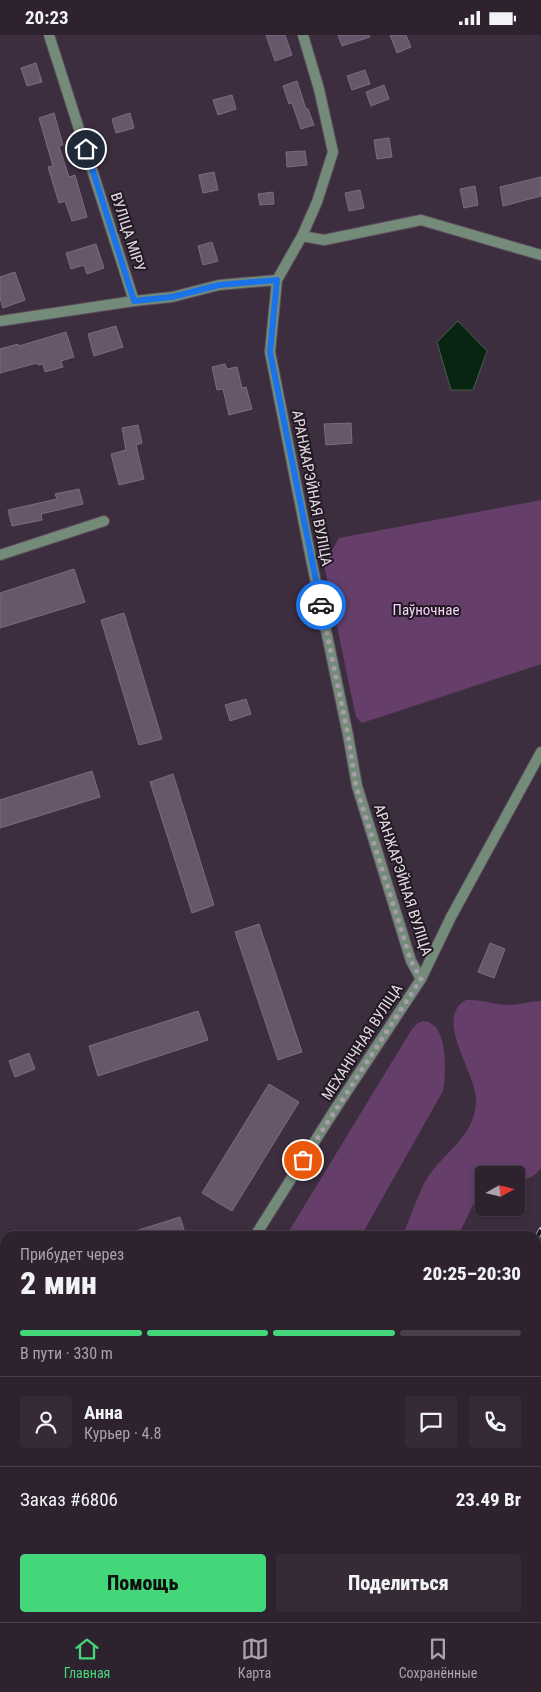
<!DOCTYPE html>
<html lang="ru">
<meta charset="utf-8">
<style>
body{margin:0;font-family:"Roboto Condensed",sans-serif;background:#362a37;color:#f1f3f6;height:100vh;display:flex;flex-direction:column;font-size:19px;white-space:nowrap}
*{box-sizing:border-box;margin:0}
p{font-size:16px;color:#a7a4aa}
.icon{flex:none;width:28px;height:28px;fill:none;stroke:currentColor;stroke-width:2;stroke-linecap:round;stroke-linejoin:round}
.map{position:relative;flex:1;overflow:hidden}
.panel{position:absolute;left:0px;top:1196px;width:541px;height:391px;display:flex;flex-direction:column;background:#2e222f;border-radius:15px 15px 0 0;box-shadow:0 2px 8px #0003,0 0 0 1px #493f4b}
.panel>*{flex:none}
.needle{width:32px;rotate:82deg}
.controls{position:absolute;left:475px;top:1131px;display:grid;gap:10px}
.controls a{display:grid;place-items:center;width:50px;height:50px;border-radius:5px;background:#2e222f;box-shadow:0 2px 8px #0003,0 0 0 1px #493f4b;font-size:25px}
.pin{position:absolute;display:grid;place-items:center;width:42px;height:42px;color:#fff;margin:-21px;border:2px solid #fff;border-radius:50%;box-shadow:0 1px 5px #0007}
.courier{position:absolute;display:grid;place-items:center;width:50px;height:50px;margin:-25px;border:4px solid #1a73e8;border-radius:50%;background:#fff;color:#222;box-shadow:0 1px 6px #0007}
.summary em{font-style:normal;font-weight:800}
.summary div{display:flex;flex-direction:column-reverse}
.summary{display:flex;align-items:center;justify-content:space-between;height:85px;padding:0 20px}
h1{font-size:32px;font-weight:800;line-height:38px}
.bar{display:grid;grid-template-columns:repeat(4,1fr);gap:8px 5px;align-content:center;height:60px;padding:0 20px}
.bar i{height:6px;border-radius:4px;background:#493f4b}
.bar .active{background:#44d77a}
.bar p{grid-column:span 4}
.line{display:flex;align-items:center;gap:12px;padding:0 20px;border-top:1px solid #493f4b}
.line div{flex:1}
.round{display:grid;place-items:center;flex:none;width:52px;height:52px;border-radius:5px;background:#362a37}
.button{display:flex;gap:10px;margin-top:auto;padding:10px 20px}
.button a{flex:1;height:58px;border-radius:5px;background:#44d77a;color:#111;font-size:20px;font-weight:800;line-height:58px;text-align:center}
.button a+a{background:#362a37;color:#f1f3f6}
.status{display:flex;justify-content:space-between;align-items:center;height:35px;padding:0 25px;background:#2e222f;direction:ltr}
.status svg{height:14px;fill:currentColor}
.tabs{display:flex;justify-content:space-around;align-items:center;height:70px;border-top:1px solid #493f4b;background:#2e222f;font-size:14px;color:#a7a4aa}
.tabs a{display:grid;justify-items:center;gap:2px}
.tabs .active{color:#44d77a}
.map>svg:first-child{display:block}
.green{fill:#653f6a}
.water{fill:#072511;stroke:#495b50}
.building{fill:#68576a;stroke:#7d6b7f}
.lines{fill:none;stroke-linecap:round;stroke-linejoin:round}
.minor-casing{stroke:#5b4d5d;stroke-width:12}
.tertiary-casing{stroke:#5b4d5d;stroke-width:12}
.minor{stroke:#738b78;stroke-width:10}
.tertiary{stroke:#738b78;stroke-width:10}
.rail-casing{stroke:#cbc0cc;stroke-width:5.5}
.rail{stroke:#201921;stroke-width:4;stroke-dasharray:11;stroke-linecap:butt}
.done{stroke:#a89caa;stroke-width:5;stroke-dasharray:0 9}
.route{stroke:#1a73e8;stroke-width:6}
.labels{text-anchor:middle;stroke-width:4;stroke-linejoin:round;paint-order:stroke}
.street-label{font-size:15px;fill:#e2d8e3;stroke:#201921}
.park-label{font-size:15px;fill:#f6d1fb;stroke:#201921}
</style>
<div class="status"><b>20:23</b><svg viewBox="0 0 49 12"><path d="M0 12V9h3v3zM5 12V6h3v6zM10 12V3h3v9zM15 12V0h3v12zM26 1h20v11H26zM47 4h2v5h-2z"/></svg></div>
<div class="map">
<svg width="541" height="1587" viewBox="0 0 541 1587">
<rect width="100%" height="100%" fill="#3d2e3f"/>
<path class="green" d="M541,465V629L362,688L356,682L324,530L339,503Z
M466,965C481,964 495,970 510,970C520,970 530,966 541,966V1133C535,1141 527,1146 516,1146V1140H484V1153L479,1158L458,1201H402C411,1183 416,1163 426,1145C444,1116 474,1103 476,1067C478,1039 432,984 466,965Z
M423,986C449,987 446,1038 443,1056L361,1201H286L412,994L418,988Z
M541,1368V1587H426L428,1582H536V1377Z
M164,1582H273V1583L271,1587H161Z"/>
<path class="water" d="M458,286L487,316L473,355H451L437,307Z"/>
<path class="building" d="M266,0H285L292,20L275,26Z
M338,0H369L370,2L342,11Z
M390,0H406L411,12L397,18Z
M36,28L42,47L27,51L21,33Z
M365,35L370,49L352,55L347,41Z
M297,46L306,74H308L314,90L301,94L292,68L289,69L283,51Z
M384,50L389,64L371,71L366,57Z
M232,60L236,74L218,80L213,65Z
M54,78L63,110L59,111L69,142L75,140L87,182L72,186L65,166L59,168L48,132L53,131L39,83Z
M130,78L134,93L116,98L112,84Z
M389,103L392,122L377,124L374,105Z
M305,116L307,130L287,132L286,117Z
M214,137L218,155L203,158L199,140Z
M541,142V161L503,171L500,152Z
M475,151L478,170L464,173L460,154Z
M360,155L364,173L349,176L345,158Z
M273,157L274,169L260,170L258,159Z
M212,207L218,226L203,230L198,211Z
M96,209L104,233L87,239L84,230L71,234L66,218Z
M15,237L25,265L3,273L0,263V242Z
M116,291L123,312L94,321L88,299Z
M66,297L74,322L61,326L63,332L45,337L43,329L38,330L37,328L0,338V314L18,309L19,311Z
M225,329L227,334L237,332L242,353L246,352L252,374L229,380L223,354L217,355L212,332Z
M351,388L352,408L326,410L324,389Z
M138,390L142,408L136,410L144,444L119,450L111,419L126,415L122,393Z
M79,454L83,469L41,479L42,485L12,491L8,475L57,464L55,459Z
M74,534L85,567L0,593V558Z
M124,578L162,704L139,710L101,585Z
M246,664L251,679L230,686L225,670Z
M92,736L100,762L0,793V765Z
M173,739L214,870L192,878L150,747Z
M259,889L302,1017L278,1025L235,897Z
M490,908L505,914L494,943L478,937Z
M198,976L208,1005L98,1041L89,1011Z
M29,1018L35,1034L15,1042L9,1026Z
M269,1049L299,1067L232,1176L202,1158Z
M180,1182L186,1201H126V1199Z"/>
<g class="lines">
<g class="minor-casing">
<path id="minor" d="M49,0L134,266L172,262L219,250L277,245
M303,0L319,54L333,117L317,167L302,201L277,245L270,317L311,524L348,700L357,751L411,926L421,944
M302,201L324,205L421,185L541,220
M0,286L134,266
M0,520L104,486
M0,1379L5,1394"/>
</g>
<g class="tertiary-casing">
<path id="tertiary" d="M255,1201L332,1079L421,944L451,882L541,717
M536,1353L541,1344
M9,1587L12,1582
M413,1587L415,1582"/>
</g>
<use href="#minor" class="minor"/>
<use href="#tertiary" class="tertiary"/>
<g class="rail-casing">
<path id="rail" d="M536,1204L541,1195
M333,1587L336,1582"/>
</g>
<use href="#rail" class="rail"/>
</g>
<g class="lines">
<path class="done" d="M303,1125L421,944L411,926L356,751L348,700L321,570"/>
<path class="route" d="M86,114L134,266L172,262L219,250L277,245L270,317L321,570"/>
</g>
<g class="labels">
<g class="street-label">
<text transform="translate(128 197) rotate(72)" y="5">ВУЛІЦА МІРУ</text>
<text transform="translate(312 453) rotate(79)" y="5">АРАНЖАРЭЙНАЯ ВУЛІЦА</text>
<text transform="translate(403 845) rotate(72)" y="5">АРАНЖАРЭЙНАЯ ВУЛІЦА</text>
<text transform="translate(362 1007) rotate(-57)" y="5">МЕХАНІЧНАЯ ВУЛІЦА</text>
</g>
<g class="park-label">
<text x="426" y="580">Паўночнае</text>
</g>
</g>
</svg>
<div class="controls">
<a><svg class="needle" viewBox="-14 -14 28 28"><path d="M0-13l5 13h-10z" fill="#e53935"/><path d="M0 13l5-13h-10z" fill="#a7a4aa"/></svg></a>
</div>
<div class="pin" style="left:303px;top:1125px;background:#ea580c"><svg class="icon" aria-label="bag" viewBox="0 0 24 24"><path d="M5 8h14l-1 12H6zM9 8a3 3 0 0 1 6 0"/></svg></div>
<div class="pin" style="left:86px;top:114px;background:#1f2937"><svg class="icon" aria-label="home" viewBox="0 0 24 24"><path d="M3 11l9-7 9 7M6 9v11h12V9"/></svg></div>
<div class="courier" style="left:321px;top:570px"><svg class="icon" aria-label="car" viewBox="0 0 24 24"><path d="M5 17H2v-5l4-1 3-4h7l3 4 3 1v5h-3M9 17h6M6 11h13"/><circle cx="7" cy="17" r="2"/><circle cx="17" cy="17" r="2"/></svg></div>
<section class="panel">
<div class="summary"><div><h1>2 мин</h1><p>Прибудет через</p></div><em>20:25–20:30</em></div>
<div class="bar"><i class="active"></i><i class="active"></i><i class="active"></i><i></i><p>В пути · 330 m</p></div>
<div class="line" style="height:90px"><a class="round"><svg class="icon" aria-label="person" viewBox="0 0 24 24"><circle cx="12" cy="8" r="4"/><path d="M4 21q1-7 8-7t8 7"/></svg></a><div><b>Анна</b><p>Курьер · 4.8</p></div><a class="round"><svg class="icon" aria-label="chat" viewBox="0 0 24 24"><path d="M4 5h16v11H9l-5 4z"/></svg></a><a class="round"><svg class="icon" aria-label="phone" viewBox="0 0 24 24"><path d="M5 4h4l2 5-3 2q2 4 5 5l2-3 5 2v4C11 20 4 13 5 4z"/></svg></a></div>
<div class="line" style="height:65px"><div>Заказ #6806</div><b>23.49 Br</b></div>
<div class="button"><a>Помощь</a><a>Поделиться</a></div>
</section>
</div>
<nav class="tabs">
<a class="active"><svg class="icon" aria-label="home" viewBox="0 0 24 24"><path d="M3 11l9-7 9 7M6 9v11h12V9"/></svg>Главная</a>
<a><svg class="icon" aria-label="map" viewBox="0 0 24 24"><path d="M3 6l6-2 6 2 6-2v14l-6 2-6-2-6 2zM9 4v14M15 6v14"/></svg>Карта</a>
<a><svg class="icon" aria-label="saved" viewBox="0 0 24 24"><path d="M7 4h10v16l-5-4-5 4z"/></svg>Сохранённые</a>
</nav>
